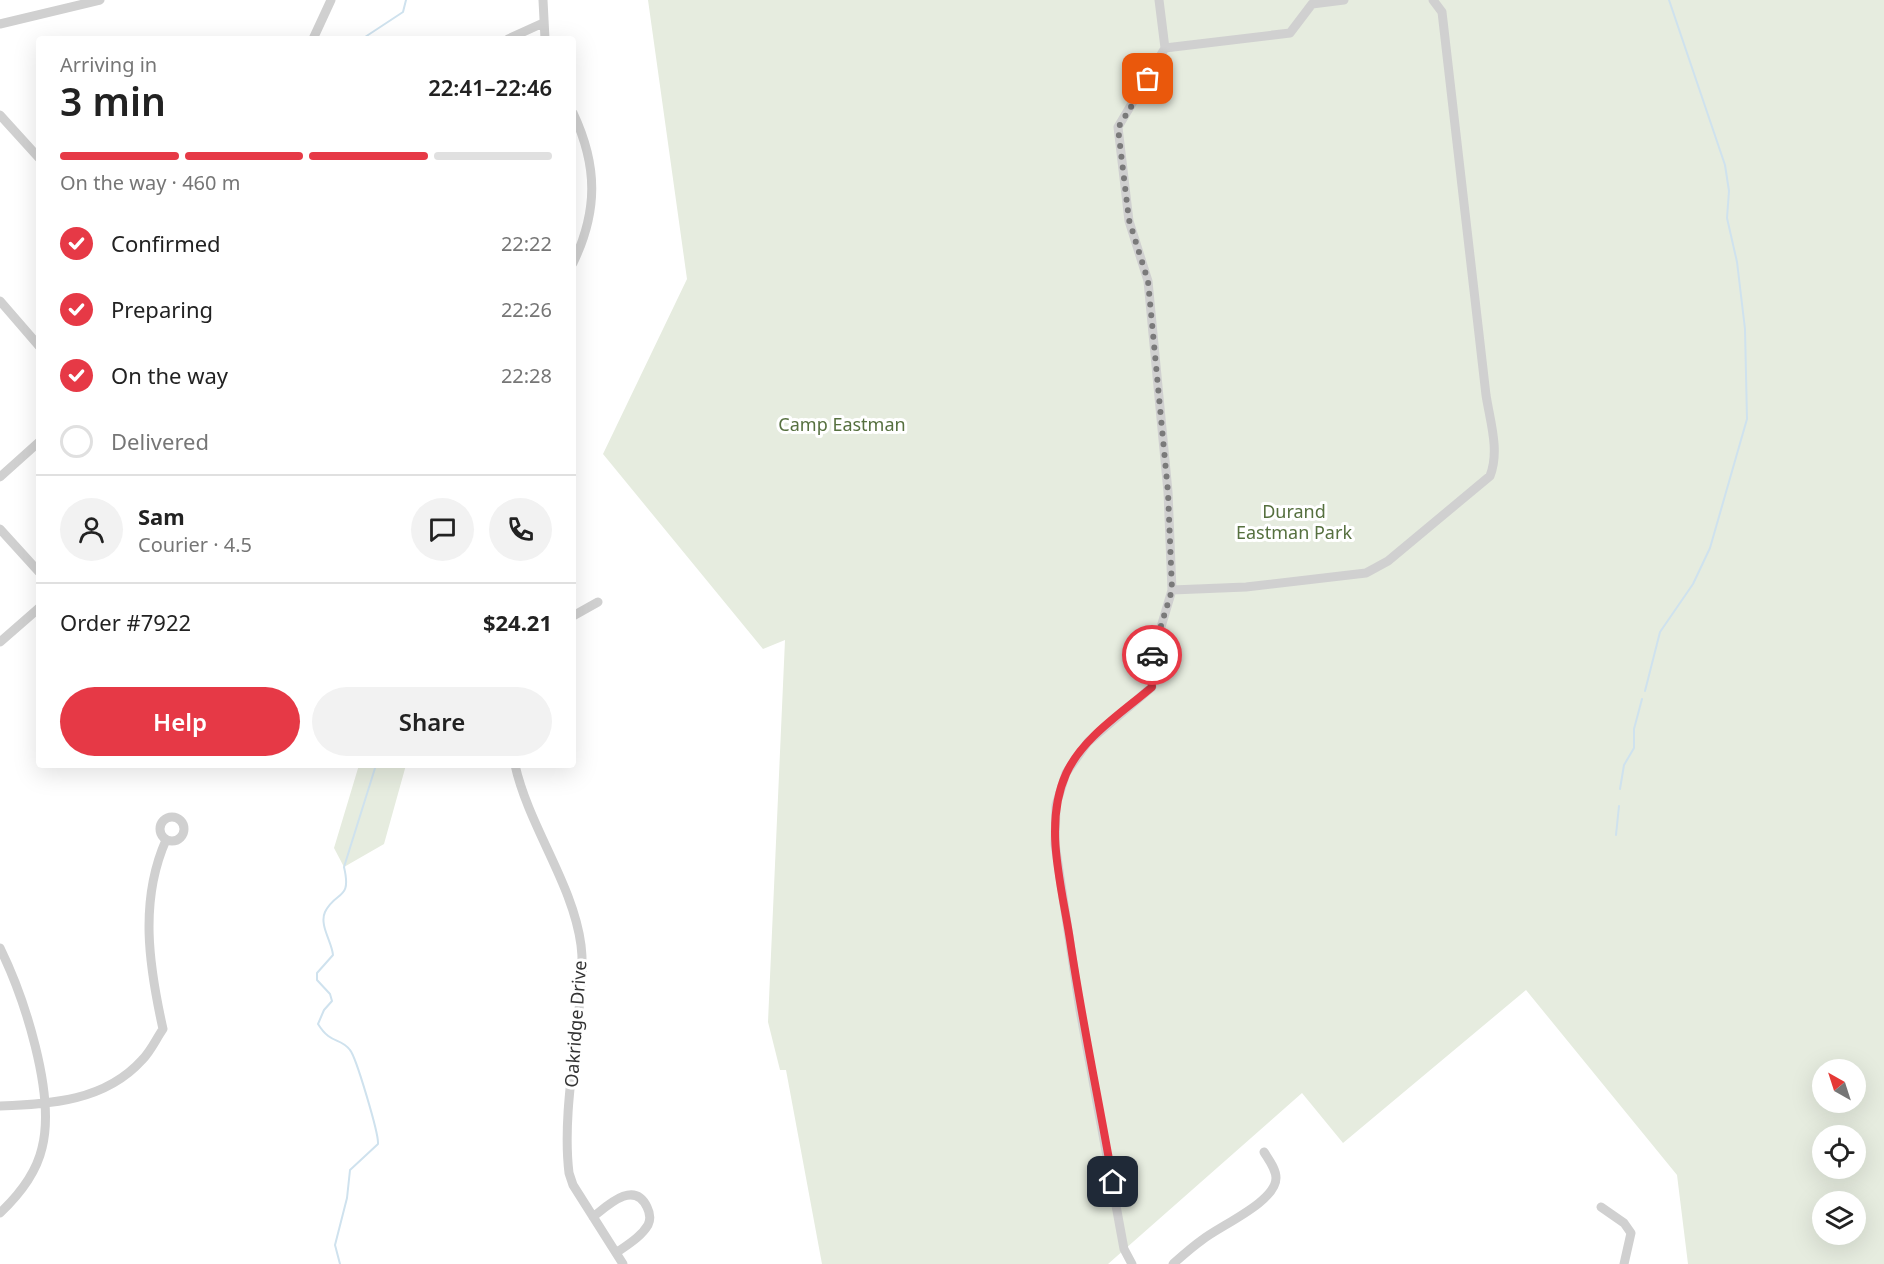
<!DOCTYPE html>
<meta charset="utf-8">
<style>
body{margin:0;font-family:"Noto Sans",sans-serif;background:#f2f2f2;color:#222;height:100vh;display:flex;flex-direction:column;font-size:22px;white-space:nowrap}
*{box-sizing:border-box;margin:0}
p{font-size:20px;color:#767676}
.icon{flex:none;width:33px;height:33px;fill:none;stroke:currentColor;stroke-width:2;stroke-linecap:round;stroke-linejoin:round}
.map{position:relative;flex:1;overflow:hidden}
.drawer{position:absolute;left:36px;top:36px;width:540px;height:732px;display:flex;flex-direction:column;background:#fff;border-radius:6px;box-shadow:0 6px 24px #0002}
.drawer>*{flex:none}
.needle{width:39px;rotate:321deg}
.controls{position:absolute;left:1812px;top:1059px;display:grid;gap:12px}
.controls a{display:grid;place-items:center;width:54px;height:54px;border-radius:50%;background:#fff;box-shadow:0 6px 24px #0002;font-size:30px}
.pin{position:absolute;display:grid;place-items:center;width:51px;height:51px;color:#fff;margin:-26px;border-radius:12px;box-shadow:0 3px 9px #0006}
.courier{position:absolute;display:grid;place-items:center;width:60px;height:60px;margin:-30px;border:4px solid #e63946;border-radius:50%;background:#fff;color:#222;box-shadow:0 2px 8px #0007}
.headline em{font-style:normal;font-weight:600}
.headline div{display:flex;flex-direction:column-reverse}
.headline{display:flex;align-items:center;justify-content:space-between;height:102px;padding:0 24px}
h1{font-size:39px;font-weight:600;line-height:45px}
.bar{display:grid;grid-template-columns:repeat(4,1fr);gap:9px 6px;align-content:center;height:72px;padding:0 24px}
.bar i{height:8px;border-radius:4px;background:#e0e0e0}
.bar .on{background:#e63946}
.bar p{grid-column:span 4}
.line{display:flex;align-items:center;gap:15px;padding:0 24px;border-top:2px solid #e0e0e0}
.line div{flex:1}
.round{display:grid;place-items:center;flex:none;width:63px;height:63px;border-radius:32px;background:#f2f2f2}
ol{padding:0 24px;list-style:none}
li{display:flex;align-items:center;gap:18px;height:66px}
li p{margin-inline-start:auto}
li .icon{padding:6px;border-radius:50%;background:#e63946;color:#fff;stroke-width:4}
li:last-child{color:#767676}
li i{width:33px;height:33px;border:3px solid #e0e0e0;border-radius:50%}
.cta{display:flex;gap:12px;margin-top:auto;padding:12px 24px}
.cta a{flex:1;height:69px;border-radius:36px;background:#e63946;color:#fff;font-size:24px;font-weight:600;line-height:69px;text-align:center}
.cta a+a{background:#f2f2f2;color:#222}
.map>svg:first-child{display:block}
.green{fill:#e6ecdf;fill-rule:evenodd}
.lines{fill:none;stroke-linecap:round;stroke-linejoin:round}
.stream{stroke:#cfe2ee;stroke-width:2}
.street{stroke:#d0d0d0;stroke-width:9}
.done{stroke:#7a7a7a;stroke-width:6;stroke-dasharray:0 10.8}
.route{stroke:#e63946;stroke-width:8}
.labels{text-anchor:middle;stroke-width:6;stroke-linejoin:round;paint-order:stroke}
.park-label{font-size:18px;fill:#56703f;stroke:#fff}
.street-label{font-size:18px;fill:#333;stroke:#fff}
</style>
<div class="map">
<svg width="1884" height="1264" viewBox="0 0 1884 1264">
<rect width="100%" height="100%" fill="#fff"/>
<path class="green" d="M648,0H1884V1264H1688L1677,1175L1526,990L1343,1143L1302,1093L1108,1264H822L786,1070H780L768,1022L785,640L763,649L603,454L687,279ZM1822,1070H1856V1102H1822ZM1822,1136H1856V1168H1822ZM1822,1202H1856V1234H1822Z
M359,765H406L384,844L344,867L334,848Z"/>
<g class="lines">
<path class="stream" d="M362,39L403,12L406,0
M1645,691L1660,632L1693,584L1710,548L1747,419L1745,329L1737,262L1727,218L1729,191L1725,165L1669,0
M1620,789L1624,765L1634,748V729L1642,699
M1616,835L1619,806
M340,1264L335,1245L347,1198L350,1170L378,1144C379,1134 356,1057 350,1050C340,1037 331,1045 318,1024L324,1010L332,1001L330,994L317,980V973L333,955C332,942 319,925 325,912C336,890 352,901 344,867L376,765"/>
<path class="street" d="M543,0L545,39
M0,24L100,0
M313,39L331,0
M508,39L543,23
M1165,48L1290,33L1312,4L1344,0
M573,113C598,166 598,211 573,263
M0,115L39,158
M0,301L39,346
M0,477L39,442
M0,529L39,572
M1172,590L1246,587L1366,573L1388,561L1490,476C1500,451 1490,421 1486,395L1442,12L1433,0
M573,616L598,602
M0,642L39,608
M515,765C529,827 573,884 581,945C584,969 581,993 578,1018C573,1066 563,1124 569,1173L573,1185L623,1264
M160 829a12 12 0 1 1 24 0a12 12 0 1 1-24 0Z
M0,948C24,997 56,1094 42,1148C36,1174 19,1195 0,1213
M0,1106C51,1104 105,1101 142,1060C151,1051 156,1039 163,1029C149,966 139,901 166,840
M1601,1207L1624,1223L1631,1233L1624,1264
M593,1217C608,1205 634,1180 647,1207C650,1213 651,1219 648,1225C641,1237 627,1245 616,1253
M1132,1264L1124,1249L1080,1010L1055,844L1056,805L1066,773L1088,742L1152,687L1150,664L1172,590L1168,492L1148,281L1129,221L1118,127L1165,48L1159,0
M1173,1264C1182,1256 1192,1247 1202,1240C1219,1226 1276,1202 1276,1178C1276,1169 1269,1160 1264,1152"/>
</g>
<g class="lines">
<path class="done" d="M1148,79L1118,128L1129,220L1148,281L1168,492L1172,590L1152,655"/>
<path class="route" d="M1113,1182C1099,1101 1082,1021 1070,940C1062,887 1043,825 1066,774C1082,738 1123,712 1152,687L1150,664L1152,655"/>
</g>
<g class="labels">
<g class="park-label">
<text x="842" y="431">Camp Eastman</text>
<text x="1294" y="518">Durand<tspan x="1294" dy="21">Eastman Park</tspan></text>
</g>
<g class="street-label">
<text transform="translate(576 1024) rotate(-86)" y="6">Oakridge Drive</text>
</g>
</g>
</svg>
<div class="controls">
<a><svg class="needle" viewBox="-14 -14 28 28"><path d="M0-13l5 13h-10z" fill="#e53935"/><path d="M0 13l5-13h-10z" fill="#767676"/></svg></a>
<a><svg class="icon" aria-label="locate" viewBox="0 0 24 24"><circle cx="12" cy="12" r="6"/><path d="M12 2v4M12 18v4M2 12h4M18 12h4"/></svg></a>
<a><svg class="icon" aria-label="layers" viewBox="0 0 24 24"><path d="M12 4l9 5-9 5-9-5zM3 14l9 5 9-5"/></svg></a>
</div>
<div class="pin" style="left:1148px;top:79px;background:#ea580c"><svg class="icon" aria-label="bag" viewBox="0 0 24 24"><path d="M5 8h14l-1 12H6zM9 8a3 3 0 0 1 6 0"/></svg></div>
<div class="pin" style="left:1113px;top:1182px;background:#1f2937"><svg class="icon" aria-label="home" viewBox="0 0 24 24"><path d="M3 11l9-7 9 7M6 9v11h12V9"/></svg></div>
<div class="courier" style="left:1152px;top:655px"><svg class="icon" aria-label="car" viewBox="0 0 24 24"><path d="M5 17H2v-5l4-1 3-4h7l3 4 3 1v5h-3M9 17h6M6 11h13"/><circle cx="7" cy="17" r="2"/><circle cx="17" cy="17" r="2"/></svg></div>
<section class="drawer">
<div class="headline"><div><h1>3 min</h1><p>Arriving in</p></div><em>22:41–22:46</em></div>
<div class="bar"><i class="on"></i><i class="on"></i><i class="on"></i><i></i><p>On the way · 460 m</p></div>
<ol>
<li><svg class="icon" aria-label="check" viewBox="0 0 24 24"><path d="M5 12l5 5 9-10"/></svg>Confirmed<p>22:22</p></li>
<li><svg class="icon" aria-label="check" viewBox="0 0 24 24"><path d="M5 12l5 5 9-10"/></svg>Preparing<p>22:26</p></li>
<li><svg class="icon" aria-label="check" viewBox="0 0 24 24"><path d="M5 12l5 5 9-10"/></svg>On the way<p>22:28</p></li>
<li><i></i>Delivered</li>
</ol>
<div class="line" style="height:108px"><a class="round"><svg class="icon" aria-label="person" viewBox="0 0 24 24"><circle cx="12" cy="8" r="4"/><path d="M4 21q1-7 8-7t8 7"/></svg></a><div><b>Sam</b><p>Courier · 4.5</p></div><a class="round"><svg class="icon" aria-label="chat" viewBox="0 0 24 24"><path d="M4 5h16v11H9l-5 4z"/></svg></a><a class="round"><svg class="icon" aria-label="phone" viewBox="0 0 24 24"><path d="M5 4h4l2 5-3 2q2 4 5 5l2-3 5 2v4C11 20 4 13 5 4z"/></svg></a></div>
<div class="line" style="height:78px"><div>Order #7922</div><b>$24.21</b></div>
<div class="cta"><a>Help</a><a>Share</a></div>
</section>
</div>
